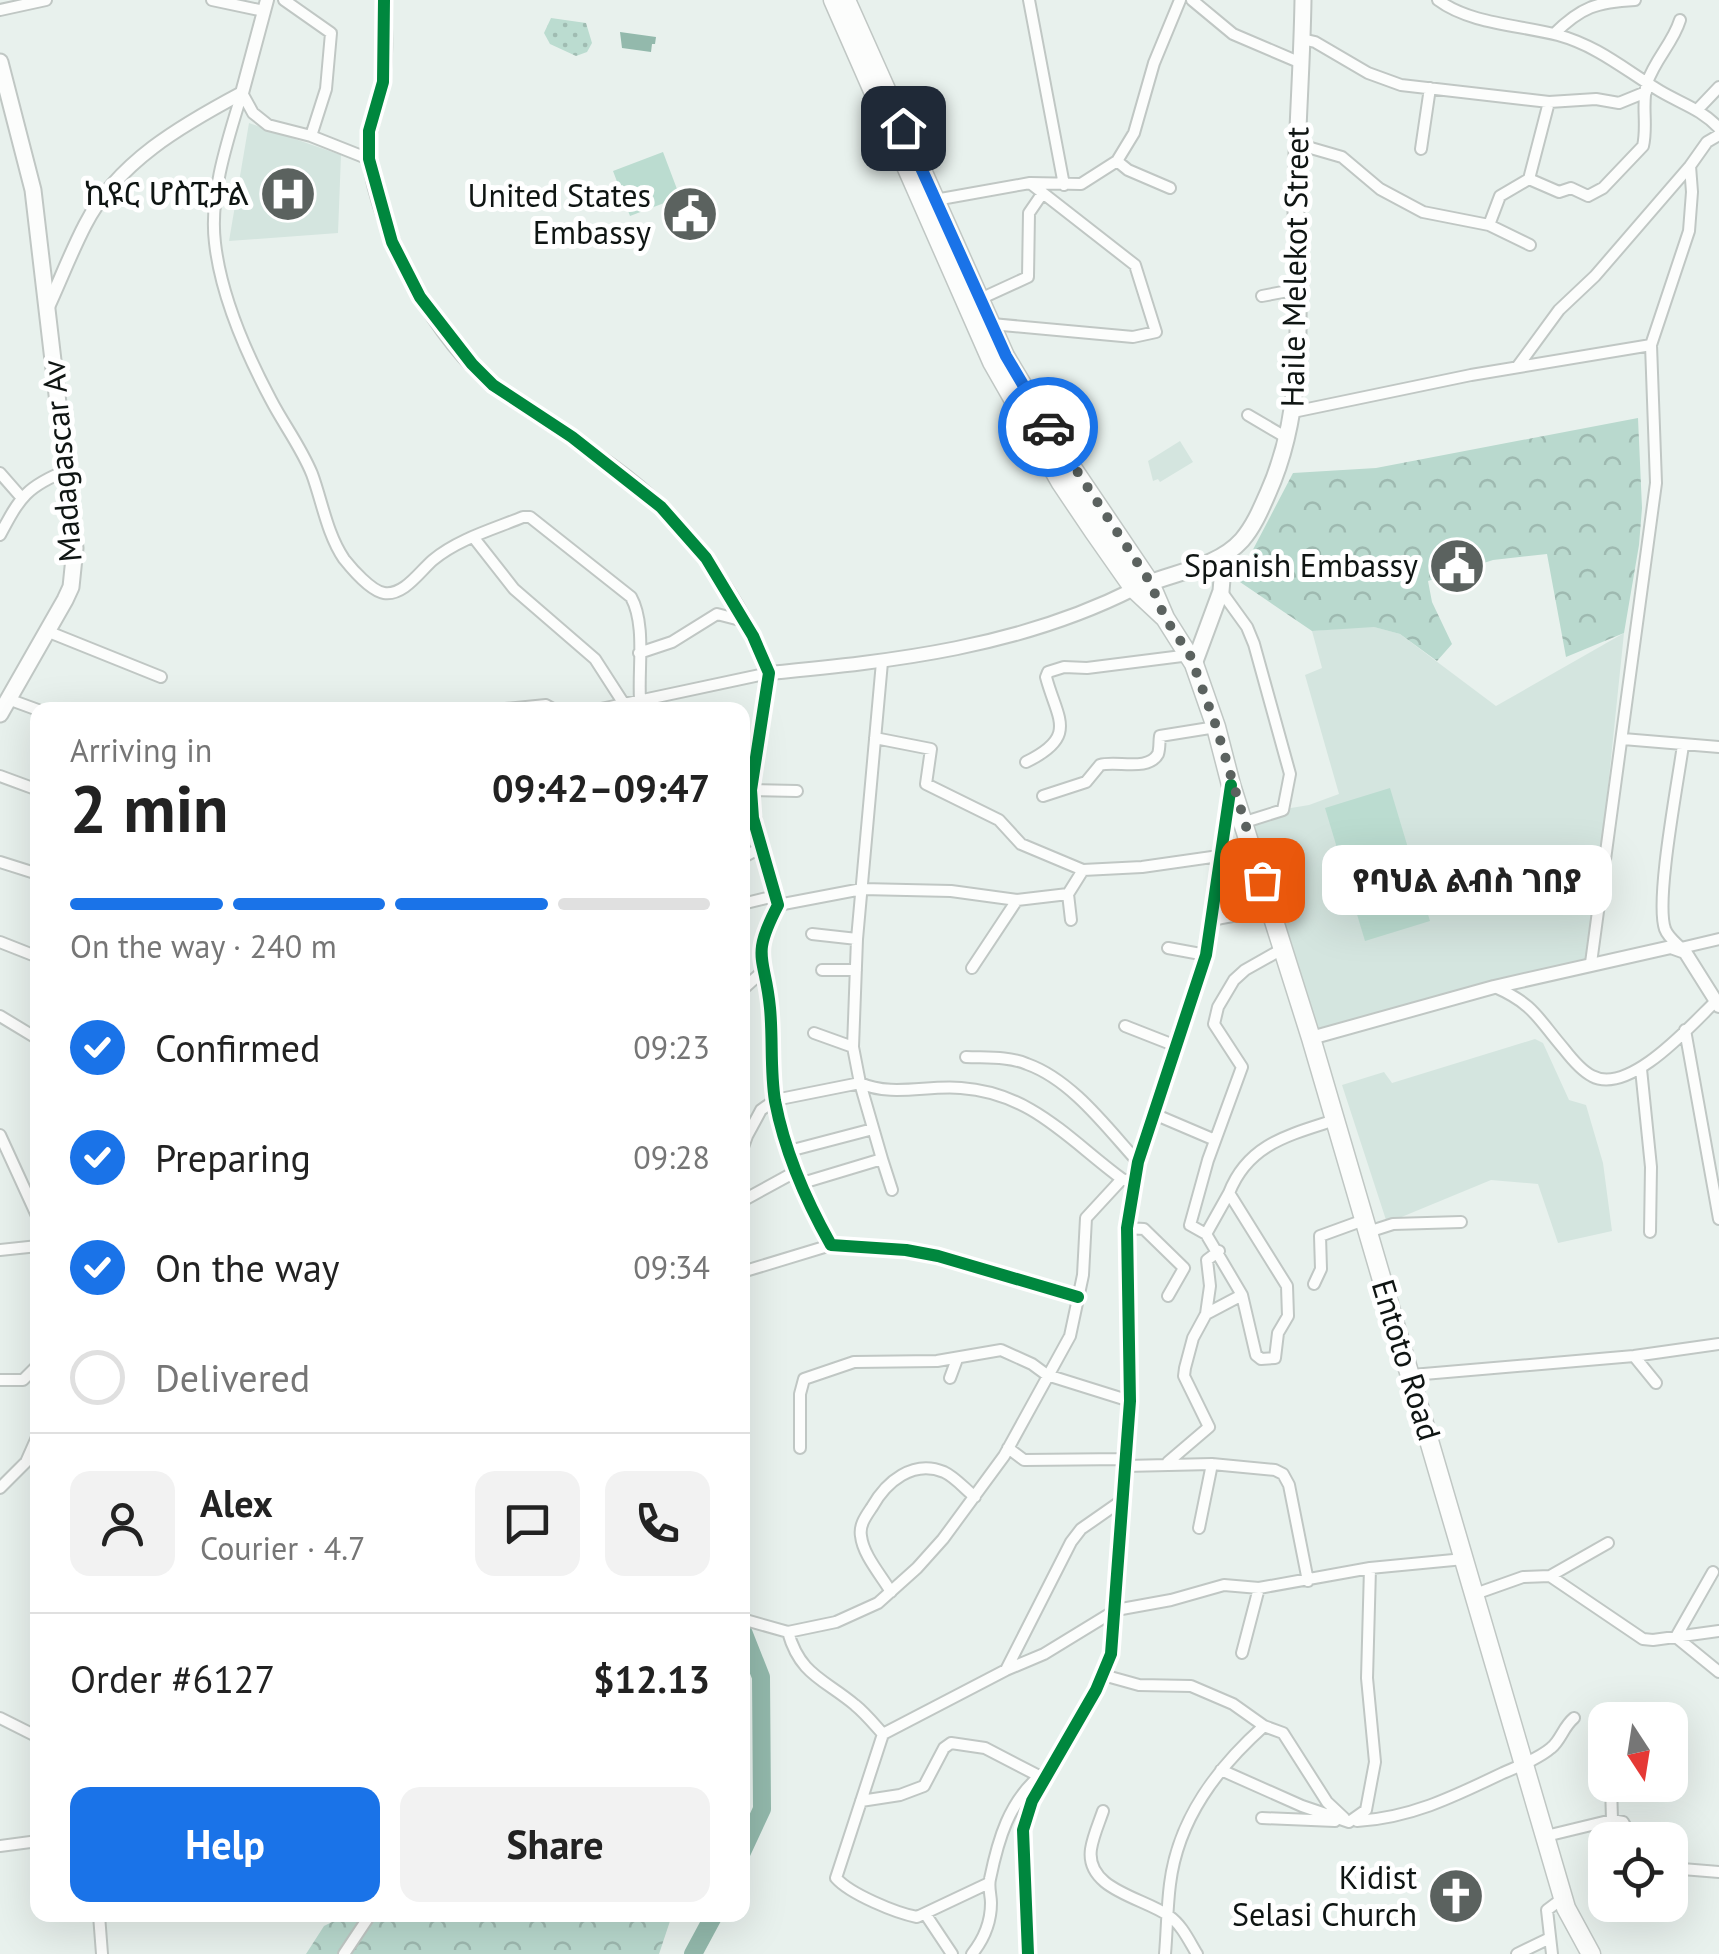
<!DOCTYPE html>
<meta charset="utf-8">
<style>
body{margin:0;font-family:"PT Sans","Noto Sans Ethiopic",sans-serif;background:#f2f2f2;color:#222;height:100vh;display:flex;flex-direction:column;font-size:38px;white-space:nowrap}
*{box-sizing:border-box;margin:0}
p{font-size:32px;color:#767676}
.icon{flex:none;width:55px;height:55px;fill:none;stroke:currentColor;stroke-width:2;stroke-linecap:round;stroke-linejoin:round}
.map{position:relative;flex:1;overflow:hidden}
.sheet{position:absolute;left:30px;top:702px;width:720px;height:1220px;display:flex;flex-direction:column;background:#fff;border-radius:20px;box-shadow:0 10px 40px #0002}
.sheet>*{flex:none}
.needle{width:65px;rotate:168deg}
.controls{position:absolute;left:1588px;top:1702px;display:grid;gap:20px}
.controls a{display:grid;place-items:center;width:100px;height:100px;border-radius:20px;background:#fff;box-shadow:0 10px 40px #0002;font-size:50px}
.pin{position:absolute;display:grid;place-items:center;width:85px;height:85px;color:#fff;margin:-42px;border-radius:20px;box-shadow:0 5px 15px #0006}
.courier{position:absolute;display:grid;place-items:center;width:100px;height:100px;margin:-50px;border:8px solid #1a73e8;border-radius:50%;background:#fff;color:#222;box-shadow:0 2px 12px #0007}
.bubble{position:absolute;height:70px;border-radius:20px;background:#fff;box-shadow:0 10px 40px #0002;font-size:32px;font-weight:800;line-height:70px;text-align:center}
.head em{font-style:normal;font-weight:800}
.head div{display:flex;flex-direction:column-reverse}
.head{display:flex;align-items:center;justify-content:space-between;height:170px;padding:0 40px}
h1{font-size:65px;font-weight:800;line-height:75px}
.bar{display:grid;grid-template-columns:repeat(4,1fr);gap:15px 10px;align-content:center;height:120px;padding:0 40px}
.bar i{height:12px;border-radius:8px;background:#e0e0e0}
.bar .active{background:#1a73e8}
.bar p{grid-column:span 4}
.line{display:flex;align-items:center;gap:25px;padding:0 40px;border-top:2px solid #e0e0e0}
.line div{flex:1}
.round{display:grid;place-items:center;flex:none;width:105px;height:105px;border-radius:20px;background:#f2f2f2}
ol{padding:0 40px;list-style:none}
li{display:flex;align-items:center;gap:30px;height:110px}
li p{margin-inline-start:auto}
li .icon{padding:10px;border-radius:50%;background:#1a73e8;color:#fff;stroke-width:4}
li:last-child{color:#767676}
li i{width:55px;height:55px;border:5px solid #e0e0e0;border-radius:50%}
.button{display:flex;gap:20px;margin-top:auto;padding:20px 40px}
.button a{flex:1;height:115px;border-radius:20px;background:#1a73e8;color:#fff;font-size:40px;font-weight:800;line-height:115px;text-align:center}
.button a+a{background:#f2f2f2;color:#222}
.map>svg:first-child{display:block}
.built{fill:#d4e5df}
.grass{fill:url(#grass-dots)}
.forest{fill:url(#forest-crowns)}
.garden{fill:#bbdcd0}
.water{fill:#93b9ac}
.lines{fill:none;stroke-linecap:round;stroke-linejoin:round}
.river{stroke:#93b9ac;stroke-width:18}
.minor-casing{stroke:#c0c7c4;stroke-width:14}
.tertiary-casing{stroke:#c0c7c4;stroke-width:16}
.secondary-casing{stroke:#c0c7c4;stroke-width:19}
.primary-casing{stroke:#c0c7c4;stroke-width:21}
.minor{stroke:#fcfdfc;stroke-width:10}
.tertiary{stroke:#fcfdfc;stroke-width:12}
.secondary{stroke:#fcfdfc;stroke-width:15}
.primary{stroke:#fcfdfc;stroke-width:18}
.cycleway-casing{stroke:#fff;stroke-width:19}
.cycleway{stroke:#00873e;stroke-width:12}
.done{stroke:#5b625f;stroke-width:10;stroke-dasharray:0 18}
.route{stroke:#1a73e8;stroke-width:12}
.labels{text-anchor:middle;stroke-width:10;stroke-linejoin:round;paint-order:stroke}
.poi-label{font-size:32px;fill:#0f1513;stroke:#fff;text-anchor:end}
.street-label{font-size:32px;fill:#0f1513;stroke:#fff}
</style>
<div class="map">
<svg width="1719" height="1954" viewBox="0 0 1719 1954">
<defs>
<pattern id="grass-dots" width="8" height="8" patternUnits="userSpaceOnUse" patternTransform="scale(2.5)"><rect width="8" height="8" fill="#bbdcd0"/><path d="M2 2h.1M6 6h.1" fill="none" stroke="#a0bcb2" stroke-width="1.8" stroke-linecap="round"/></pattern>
<pattern id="forest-crowns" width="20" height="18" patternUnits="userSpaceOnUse" patternTransform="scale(2.5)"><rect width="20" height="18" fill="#b9d9ce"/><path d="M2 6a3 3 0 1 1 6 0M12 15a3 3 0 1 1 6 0" fill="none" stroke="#9eb9b0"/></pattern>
</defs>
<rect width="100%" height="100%" fill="#e8f1ed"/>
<path class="built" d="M249,123L341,155L338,233L229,241Z
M1180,441L1193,462L1160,482L1158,479L1153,481L1148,461Z
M1371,626L1400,634L1496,706L1624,633L1590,961L1311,1030L1250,815L1309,805L1339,794L1305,675L1322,668L1312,631Z
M1535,1039L1543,1043L1569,1100L1586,1105L1603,1163L1612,1231L1558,1243L1538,1184L1491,1180L1387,1223L1342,1085L1384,1072L1392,1083Z"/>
<path class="grass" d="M551,18L586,23L592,43L587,52L576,56L550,44L544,33Z"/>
<path class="forest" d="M1638,418L1642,508L1639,545L1624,633L1566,657L1547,554L1493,560L1428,581L1432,602L1452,644L1437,661L1400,634L1374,627L1312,631L1237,580L1293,473L1376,468Z
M346,1915H672L659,1954H306L324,1926Z"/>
<path class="garden" d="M663,152L680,197L630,216L613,171Z
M1390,788L1430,921L1365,941L1325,808Z"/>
<path class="water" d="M620,32L656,37L655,44H652L651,52L622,48Z"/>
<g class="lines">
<path class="river" d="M742,1629L761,1677L762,1809L742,1852
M693,1954L714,1915"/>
<g class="minor-casing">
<path id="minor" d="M212,0L264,11
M284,0L331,33L326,89L311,136
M1029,0L1064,185
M1192,0L1233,34L1301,63
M1438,0C1470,24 1520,25 1558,35C1598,46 1625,70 1660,91C1682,104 1701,109 1719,128
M0,10L46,0
M1554,34C1581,7 1597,2 1635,0
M1302,39L1315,42L1368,73L1401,85L1549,102L1529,179L1559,192L1571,188L1588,196L1603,188L1643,146C1648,125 1641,104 1647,83C1655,59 1673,43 1680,20
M242,93C228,139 209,195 215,243C221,296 246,353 271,400C284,425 301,447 312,474C322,501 327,534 344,559C352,569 371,591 384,593C404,596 420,571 433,560C458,539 494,529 523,517H530L631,597C646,624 638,668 640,699
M242,93L253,113L268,125L311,136L369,159
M1549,102L1596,99L1619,103L1646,92
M1699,108L1719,87
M1297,144L1342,157L1380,189L1423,212L1489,225L1500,196L1529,179
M1421,149L1430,88
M1117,161L1128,170L1170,188
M935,200L1030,183L1081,184L1117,161L1134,133L1154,63L1180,0
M1489,225L1530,245
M1262,296L1288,291L1299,294
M980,299L1028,277L1029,213L1042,194
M992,324L1133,337L1156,332L1135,265L1030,183
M1518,366L1559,310L1595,276L1690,166
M1293,412L1471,375L1651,345
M1248,415L1287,438
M0,473L21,497
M0,535C20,497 27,486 68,470
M474,538L514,589L595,659L624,704
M1221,591L1247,627L1254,644L1290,774L1283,810L1245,822
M49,632L161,677
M639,653L672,642L717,614L744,621
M882,662L857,939L853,1047L860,1083C891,1097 927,1085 961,1088C1032,1093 1069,1140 1122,1179
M8,699L38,710
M505,709L546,705L555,710
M596,710L769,673L751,790L760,848L778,905C750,959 765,955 770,1008C773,1039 770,1070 775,1101C785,1153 805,1199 831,1245L906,1250L938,1256L1078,1297
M875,738L931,749L926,784L999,820L1021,844L1083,870
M1623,739L1719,747
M1683,745C1678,782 1655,900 1665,929C1668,937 1675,942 1681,948L1719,939
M1026,762C1079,736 1057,719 1046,677L1048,672L1064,667L1087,668L1190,655
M0,776L38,790
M751,790L797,791
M1043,796L1086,782L1100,765C1116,760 1148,772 1158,754C1160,748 1159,742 1160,736L1216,727
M742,858L760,848
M0,862L38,874
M1068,894L1071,920
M742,904L775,896
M778,905L862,889L951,891L1017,900L1068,894L1083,870L1142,867L1219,856
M1211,920L1270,909
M812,934L857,939
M0,942L38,957
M1168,948L1206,955
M1591,963L1656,483L1651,345L1689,231L1692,192L1690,166L1707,142L1719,135
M972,968L1017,900
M822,970H856
M1495,987C1534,1004 1538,1019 1564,1049C1571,1058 1582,1071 1592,1076C1629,1096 1691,1025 1715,1002
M742,990L762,972
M0,1016L38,1039
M1125,1026L1176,1046
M1685,1030L1719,1219
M814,1033L853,1047
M966,1057C986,1058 1008,1056 1027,1064C1072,1080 1107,1128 1138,1162
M1641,1069L1651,1167L1650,1232
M1154,1114L1215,1140
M742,1119L747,1136L742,1150
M0,1135L38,1218
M747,1136L761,1110L775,1100L860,1083L882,1159L799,1184
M789,1151L873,1129
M882,1159L892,1190
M1229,1193L1206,1234L1242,1295L1256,1355L1261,1359L1275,1358L1278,1333L1288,1316L1287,1286L1229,1193C1248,1144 1289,1135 1335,1120
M742,1201L795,1172
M1127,1228L1144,1229L1184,1268L1168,1296
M1368,1232L1393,1224L1461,1222
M1206,1234L1190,1225L1208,1160L1242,1067L1214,1024L1218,1007L1234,980L1245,970L1284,948
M0,1250L38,1246
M742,1272L831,1245
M1314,1284L1321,1269L1320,1236L1364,1220
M1206,1314L1210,1286L1207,1260L1219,1251
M1634,1356L1656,1383
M1412,1375L1634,1356L1719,1344
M950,1378L957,1359
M0,1380H23L38,1365
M800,1448V1394L804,1379L854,1362L937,1361L1001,1350L1032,1364L1047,1375L1130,1401
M1008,1448L1024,1460L1126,1459
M1168,1462L1209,1427L1184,1376L1185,1368L1193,1338L1206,1314L1242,1295
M1125,1466L1212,1464L1275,1470L1283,1474L1289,1485L1308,1581
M0,1488L26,1462L38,1435
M1199,1528L1212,1464
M1713,1572L1676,1637L1719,1672
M1550,1576L1608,1543
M891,1592C881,1575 863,1555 861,1536C859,1525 866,1516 872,1507C886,1482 913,1459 944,1472C955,1477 965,1489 975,1497
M1475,1594L1523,1577L1550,1576L1643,1639L1653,1640L1719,1631
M742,1619L788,1632L836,1622L878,1603L917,1568L943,1539L1004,1456L1070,1336L1083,1275L1086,1218L1122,1179L1128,1181
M788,1632C800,1675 824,1679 855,1705C865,1713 874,1724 883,1734L1006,1670L1044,1654L1116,1610L1171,1600L1224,1585L1259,1588L1370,1568L1464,1559
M1242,1653L1259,1588
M1006,1670L1071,1542L1081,1529L1124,1499
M1103,1675L1139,1685L1191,1686L1233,1704L1264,1726L1283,1733L1327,1802L1344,1818
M0,1718L38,1737
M883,1734L836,1878C850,1894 896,1913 917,1917L989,1883
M1221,1770L1302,1806L1349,1822L1366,1810L1375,1762L1367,1678L1370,1568
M1611,1785L1612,1820
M861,1801L900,1795L924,1786L944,1748L951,1743L985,1748L1039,1776
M1103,1811C1099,1823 1093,1836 1091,1849C1085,1890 1145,1898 1169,1916C1182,1925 1189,1941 1197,1954
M1262,1818L1335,1821
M1357,1821C1411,1818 1455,1796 1503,1773C1519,1766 1538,1759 1551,1748C1561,1740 1563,1727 1574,1718
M1546,1836L1612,1820L1623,1822L1633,1840
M0,1846L38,1841
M1670,1868L1719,1872
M99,1915L102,1954
M926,1915L952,1954
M344,1954L370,1915
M972,1954C984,1939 991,1922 991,1903C991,1895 988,1887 990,1879C998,1840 1009,1801 1041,1775
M1028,1954L1023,1830L1032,1801L1096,1690L1111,1654L1130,1401L1127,1228L1138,1162L1206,955L1230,791
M1165,1954C1167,1931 1167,1907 1170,1884C1178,1819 1217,1768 1264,1726
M1517,1954L1550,1938
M1552,1954L1547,1910L1563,1898"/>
</g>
<g class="tertiary-casing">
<path id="tertiary" d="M384,0C385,28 387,56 382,84C378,110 366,131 369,158C379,233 435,341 496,387C551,428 613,459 662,508C701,547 734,596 758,645C763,654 764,664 769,673C896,661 1019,647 1134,589
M47,309C60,281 71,252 85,225C117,162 182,125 242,93L267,0
M1311,1038L1494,987L1671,947L1685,952L1719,1006"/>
</g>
<g class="secondary-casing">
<path id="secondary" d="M0,62L33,190L75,548L71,587L65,600L0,714
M1139,587C1173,572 1217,568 1242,540C1254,526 1261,509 1268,493C1311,397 1295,293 1296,191C1297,127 1302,64 1303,0
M1194,664L1221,591L1224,556"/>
</g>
<g class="primary-casing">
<path id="primary" d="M833,0L992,362L1061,483L1094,532L1134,589L1164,617
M846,0L1005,356L1069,463L1150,583L1165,618L1194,664L1216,727L1231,785L1311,1038L1566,1908L1591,1954"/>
</g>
<use href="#minor" class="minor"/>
<use href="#tertiary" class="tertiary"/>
<use href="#secondary" class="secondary"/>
<use href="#primary" class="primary"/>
<g class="cycleway-casing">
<path id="cycleway" d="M384,0L383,82L369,131V159L392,242L420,297L472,364L493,385L572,437L661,507L706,558L753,636L769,673L751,790L753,818L778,905C750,959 765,955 770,1008C773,1039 770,1070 775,1101C785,1153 805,1199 831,1245L906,1250L938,1256L1078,1297
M1028,1954L1023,1830L1032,1801L1096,1690L1111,1654L1130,1401L1127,1228L1138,1162L1206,955L1231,785"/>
</g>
<use href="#cycleway" class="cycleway"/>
</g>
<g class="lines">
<path class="done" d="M1048,427L1150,582L1165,618L1190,655L1216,726L1262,880"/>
<path class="route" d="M903,128L1006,356L1048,427"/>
</g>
<defs>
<g id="hospital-disc" transform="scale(2.875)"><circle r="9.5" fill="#5b625f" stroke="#fff"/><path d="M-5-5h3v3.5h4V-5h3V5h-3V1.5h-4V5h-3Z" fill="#fff"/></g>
<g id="civic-disc" transform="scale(2.875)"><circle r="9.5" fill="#5b625f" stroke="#fff"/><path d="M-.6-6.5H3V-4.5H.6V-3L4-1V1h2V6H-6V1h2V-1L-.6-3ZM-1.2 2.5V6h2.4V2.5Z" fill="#fff"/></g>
<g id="church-disc" transform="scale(2.875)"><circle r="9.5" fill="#5b625f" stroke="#fff"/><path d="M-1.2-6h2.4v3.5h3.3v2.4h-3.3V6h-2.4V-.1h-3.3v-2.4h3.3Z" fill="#fff"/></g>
</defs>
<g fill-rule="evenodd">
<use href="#hospital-disc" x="288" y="194"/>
<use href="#civic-disc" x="690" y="214"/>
<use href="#civic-disc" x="1457" y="566"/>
<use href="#church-disc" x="1456" y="1896"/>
</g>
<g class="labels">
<g class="poi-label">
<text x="249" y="205">ኪዩር ሆስፒታል</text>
<text x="651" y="207">United States<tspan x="651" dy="37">Embassy</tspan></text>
<text x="1418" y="577">Spanish Embassy</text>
<text x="1417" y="1889">Kidist<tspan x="1417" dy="37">Selasi Church</tspan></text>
</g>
<g class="street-label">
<text transform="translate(1295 267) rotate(-89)" y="11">Haile Melekot Street</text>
<text transform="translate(62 461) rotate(-95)" y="11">Madagascar Av</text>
<text transform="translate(1406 1360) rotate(73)" y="11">Entoto Road</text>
</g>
</g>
</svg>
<div class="controls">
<a><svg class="needle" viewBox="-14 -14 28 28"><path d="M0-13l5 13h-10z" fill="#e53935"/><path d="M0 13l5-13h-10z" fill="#767676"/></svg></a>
<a><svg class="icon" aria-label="locate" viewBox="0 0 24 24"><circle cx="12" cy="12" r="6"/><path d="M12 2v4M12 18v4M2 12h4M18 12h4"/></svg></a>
</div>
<div class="pin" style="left:1262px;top:880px;background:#ea580c"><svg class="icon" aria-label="bag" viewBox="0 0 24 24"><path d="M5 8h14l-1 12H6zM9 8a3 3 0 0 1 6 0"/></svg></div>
<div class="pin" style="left:903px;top:128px;background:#1f2937"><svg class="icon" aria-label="home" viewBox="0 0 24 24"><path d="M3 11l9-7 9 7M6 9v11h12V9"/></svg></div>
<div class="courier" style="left:1048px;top:427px"><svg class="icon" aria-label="car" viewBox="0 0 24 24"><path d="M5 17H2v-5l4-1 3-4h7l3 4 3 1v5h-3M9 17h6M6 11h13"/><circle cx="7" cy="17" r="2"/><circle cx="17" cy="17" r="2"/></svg></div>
<div class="bubble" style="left:1322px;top:845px;width:290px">የባህል ልብስ ገበያ</div>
<section class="sheet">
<div class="head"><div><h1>2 min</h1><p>Arriving in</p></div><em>09:42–09:47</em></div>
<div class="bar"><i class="active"></i><i class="active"></i><i class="active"></i><i></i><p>On the way · 240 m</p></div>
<ol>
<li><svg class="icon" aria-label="check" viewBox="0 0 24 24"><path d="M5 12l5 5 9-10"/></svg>Confirmed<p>09:23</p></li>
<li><svg class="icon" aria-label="check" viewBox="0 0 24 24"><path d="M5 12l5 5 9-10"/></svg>Preparing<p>09:28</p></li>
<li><svg class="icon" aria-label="check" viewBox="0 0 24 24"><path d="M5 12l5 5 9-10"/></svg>On the way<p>09:34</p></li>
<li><i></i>Delivered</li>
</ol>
<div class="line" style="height:180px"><a class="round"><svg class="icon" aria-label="person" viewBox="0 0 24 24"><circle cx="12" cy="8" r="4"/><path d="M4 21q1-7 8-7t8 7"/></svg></a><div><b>Alex</b><p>Courier · 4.7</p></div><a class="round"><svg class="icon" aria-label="chat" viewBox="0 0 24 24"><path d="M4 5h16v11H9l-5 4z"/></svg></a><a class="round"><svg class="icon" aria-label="phone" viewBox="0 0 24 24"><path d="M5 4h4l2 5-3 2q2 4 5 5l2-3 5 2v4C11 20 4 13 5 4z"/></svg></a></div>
<div class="line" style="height:130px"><div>Order #6127</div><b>$12.13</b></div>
<div class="button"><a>Help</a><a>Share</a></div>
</section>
</div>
